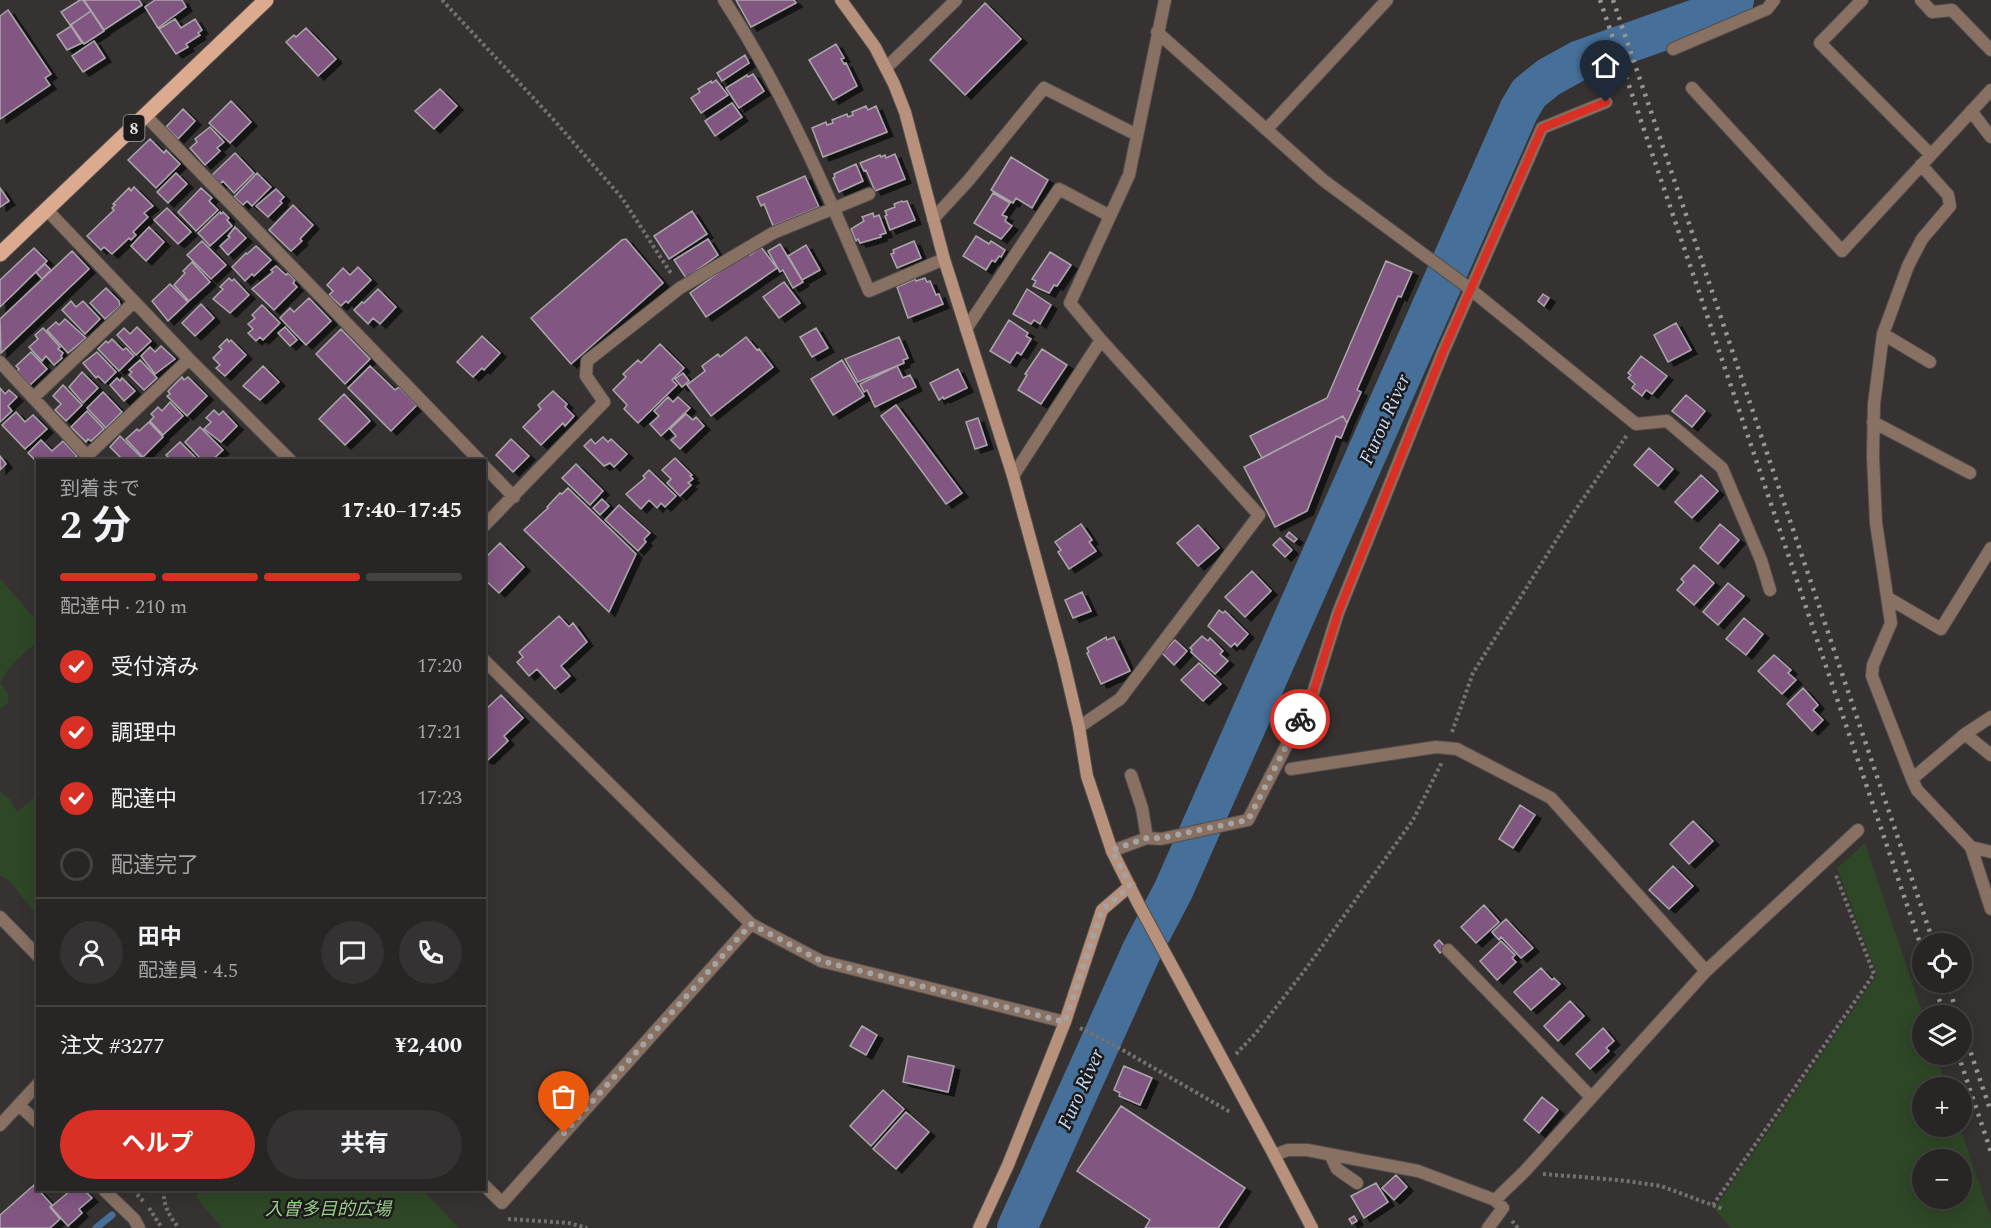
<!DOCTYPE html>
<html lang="ja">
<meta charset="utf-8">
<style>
body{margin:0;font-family:Spectral,"Noto Sans JP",serif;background:#343232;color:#f1f3f6;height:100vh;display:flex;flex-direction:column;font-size:22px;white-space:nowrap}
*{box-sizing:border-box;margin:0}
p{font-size:20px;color:#a5a5a7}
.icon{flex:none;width:33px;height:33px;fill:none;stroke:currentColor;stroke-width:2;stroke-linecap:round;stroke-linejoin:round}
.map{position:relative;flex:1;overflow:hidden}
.details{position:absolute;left:36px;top:459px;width:450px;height:732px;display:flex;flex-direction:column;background:#282625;border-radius:0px;box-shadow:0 3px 15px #0003,0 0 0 2px #444342}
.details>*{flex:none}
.buttons{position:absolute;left:1912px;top:933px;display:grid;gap:12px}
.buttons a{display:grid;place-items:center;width:60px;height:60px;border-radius:50%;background:#282625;box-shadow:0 3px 15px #0003,0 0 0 2px #444342;font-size:30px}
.pin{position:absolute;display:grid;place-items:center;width:51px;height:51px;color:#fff;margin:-62px -26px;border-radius:50% 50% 50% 0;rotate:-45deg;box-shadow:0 0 6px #0007}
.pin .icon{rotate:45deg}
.courier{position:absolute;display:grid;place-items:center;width:60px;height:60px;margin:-30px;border:4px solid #d93025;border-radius:50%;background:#fff;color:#222;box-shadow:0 2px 8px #0007}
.headline em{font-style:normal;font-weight:700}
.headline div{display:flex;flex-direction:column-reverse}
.headline{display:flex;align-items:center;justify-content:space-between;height:102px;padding:0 24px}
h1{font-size:39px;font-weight:700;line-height:45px}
.bar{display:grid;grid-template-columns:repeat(4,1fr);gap:9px 6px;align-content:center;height:72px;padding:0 24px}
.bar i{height:8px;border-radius:4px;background:#444342}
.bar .on{background:#d93025}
.bar p{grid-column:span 4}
.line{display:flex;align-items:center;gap:15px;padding:0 24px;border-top:2px solid #444342}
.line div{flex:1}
.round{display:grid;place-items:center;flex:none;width:63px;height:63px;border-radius:32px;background:#343232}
ol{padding:0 24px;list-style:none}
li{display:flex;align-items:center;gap:18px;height:66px}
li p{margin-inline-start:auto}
li .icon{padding:6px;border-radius:50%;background:#d93025;color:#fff;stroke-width:4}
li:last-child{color:#a5a5a7}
li i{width:33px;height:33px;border:3px solid #444342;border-radius:50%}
.cta{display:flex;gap:12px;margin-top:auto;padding:12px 24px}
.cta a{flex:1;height:69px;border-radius:36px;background:#d93025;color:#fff;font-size:24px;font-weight:700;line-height:69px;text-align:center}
.cta a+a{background:#343232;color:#f1f3f6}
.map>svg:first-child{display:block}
.green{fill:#2e4726;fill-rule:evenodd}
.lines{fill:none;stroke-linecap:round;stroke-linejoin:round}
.stream{stroke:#466f99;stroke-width:7}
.river{stroke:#466f99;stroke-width:40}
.building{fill:#815781;stroke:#aaa7aa;stroke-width:1.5;filter:url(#shadow)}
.lane-casing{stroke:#514e4d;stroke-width:14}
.street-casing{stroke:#514e4d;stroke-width:14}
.secondary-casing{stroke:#514e4d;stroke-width:14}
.primary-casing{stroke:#514e4d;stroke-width:17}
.path{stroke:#747271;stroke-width:4;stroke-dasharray:3 3;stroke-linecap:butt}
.lane{stroke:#887062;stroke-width:12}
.street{stroke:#887062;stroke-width:12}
.secondary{stroke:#b7917c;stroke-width:12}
.primary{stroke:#dcab8f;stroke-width:15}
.rail{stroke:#989695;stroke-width:4.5;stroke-dasharray:3 6;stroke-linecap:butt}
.done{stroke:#a6a4a3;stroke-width:6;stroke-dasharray:0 10.8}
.route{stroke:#d93025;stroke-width:8}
.labels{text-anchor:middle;stroke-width:5;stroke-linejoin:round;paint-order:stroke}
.shield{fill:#1c1a1a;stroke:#a7a5a5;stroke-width:1.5}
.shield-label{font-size:16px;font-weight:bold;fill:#e3e1e0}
.park-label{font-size:18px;font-style:italic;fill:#9ad08a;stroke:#1c1a1a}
.water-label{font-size:20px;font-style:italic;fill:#c4dcf6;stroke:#1c1a1a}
</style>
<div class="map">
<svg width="1991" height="1228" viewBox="0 0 1991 1228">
<defs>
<filter id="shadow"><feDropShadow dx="6" dy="4" stdDeviation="0" flood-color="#0009"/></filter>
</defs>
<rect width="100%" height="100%" fill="#353231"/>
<path class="green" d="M0,579C14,592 23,608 38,620L37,643C26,650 2,672 1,684L8,694V703L0,709Z
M0,792L10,799L17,812L37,795V915L10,882L0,875Z
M1865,843L1923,1015V1054L1936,1055L1947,1087L1923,1088V1126L1960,1127L1991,1218V1228H1731L1714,1209L1877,975L1837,868ZM1923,1160H1962V1198H1923Z
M198,1190H423L459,1228H222L199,1201L197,1197Z"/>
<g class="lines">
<path class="stream" d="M96,1228L112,1215"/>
<path class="river" d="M1017,1228L1142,950L1173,891L1519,110L1529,93L1549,77L1580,60L1716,12L1734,0"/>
</g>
<path class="building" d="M80,0H83L91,11L70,25L61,12Z
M84,0H139L142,5L104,30Z
M155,0H182L186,7L158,28L145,7Z
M736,0H794L796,3L751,27Z
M985,3L1021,39L965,95L930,60Z
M8,10L51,74L45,78L50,85L0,119V16Z
M91,11L104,31L84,44L71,25Z
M175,19L181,28L195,19L202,30L198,33L200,35L186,44L188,47L176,54L159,29Z
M71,26L82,43L67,50L57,35Z
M306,28L336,59L318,76L286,42L294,35L296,37Z
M94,41L105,58L83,72L72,56Z
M836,44L844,58L841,59L844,64L846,63L857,86L833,100L809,60Z
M745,55L749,63L722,81L717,73Z
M753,74L764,91L739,108L726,88L747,75L748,77Z
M716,80L728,95L701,113L691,98L700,92L698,89L711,81L712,83Z
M440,89L457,106L434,129L415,111Z
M231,101L251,122L230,143L209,123Z
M732,103L742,117L715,136L705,121Z
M866,106L868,110L876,106L887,132L823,157L812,128L826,122L827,125L833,123L832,120L847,114L848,117L853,115L852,112Z
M183,109L195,121L178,139L166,127Z
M210,127L224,142L217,148L220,151L205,165L190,148L197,142L195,139Z
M150,139L164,153L166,150L180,164L156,188L128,160Z
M235,153L254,173L234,193L223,181L220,184L212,175Z
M895,154L905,179L875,191L866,170L864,171L860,163L880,155L881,157L885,155L886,158Z
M1011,157L1048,180L1032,208L1016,198L1013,203L991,190Z
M856,164L863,181L839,192L833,178L835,177L834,174Z
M176,173L187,184L168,203L157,192Z
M257,173L271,187L252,206L247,201L243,205L234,197Z
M805,176L819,207L773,226L764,204L761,206L757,197Z
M134,187L153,206L144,213L148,217L133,232L136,235L131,240L129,238L112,254L104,247L101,250L87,236L114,210L112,208L115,205L113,204L129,188L131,191Z
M0,188L9,201L0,207Z
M201,188L212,198L209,201L218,210L196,231L178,212Z
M276,189L284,197L280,201L282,203L268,217L256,206Z
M993,193L1010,203L1002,215L1007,217L1005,221L1012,226L1001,239L974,223Z
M902,201L903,202L907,201L915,220L890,230L885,216L887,215L885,211L895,207L894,204Z
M293,205L313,225L300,239L302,241L291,251L269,230Z
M167,208L191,232L178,244L154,220Z
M692,211L707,234L669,259L654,236Z
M220,212L221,214L223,212L229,218L227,220L232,226L210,246L198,233Z
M873,213L874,217L879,215L886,233L880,235L881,237L860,243L858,239L856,241L851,229L864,221L862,217Z
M149,227L164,242L146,261L131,246Z
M235,227L246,238L228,255L220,246L230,237L228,236Z
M976,236L989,244L991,241L1005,250L1001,257L999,256L995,262L992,260L986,270L963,256Z
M626,239L663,283L571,364L531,318L622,240Z
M708,239L718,255L686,278L674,260Z
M202,241L226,265L211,279L187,255Z
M914,241L921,258L897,268L891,254L894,253L893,250Z
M780,244L803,282L793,288L783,270L780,272L768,251Z
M806,245L820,270L802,280L788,256Z
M256,246L271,260L254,276L252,274L245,281L232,267L246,253L247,254Z
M761,247L777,268L706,317L690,293L748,252L750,255Z
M34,248L47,261L0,307V280Z
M72,251L89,269L1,353L0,319Z
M1050,252L1071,265L1057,286L1054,285L1049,293L1033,286L1036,281L1032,279Z
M1386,261L1412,272L1401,297L1398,296L1357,390L1361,392L1347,423L1343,416L1262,458L1250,436L1327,398Z
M192,262L210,282L189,301L174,285L185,273L183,271Z
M45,264L51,270L42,279L36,272Z
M276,266L286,275L288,273L295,280L293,283L297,287L274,310L252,289L273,272L271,270Z
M358,267L371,280L348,303L346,301L341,306L329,295L333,291L327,285L343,268L350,275Z
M229,278L232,281L234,279L249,295L230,313L213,299L223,289L220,287Z
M925,278L927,282L930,281L936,295L939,294L943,304L908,318L897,287L915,279L916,281Z
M784,282L800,303L779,318L763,297Z
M170,284L188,302L168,321L152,301Z
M106,288L119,301L120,306L105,319L90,303Z
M378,289L396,307L380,324L373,318L368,324L354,310L362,302L364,303Z
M1027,289L1051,305L1040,324L1034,320L1031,324L1013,314Z
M1543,294L1549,298L1544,306L1538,301Z
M309,298L331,321L306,345L280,318L290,308L294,312Z
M71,301L76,307L83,301L100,319L85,334L62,310Z
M201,304L214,318L195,336L182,323Z
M262,305L280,323L263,340L260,337L256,341L248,333L253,329L248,324L255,318L252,315Z
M65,319L86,338L68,353L47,330L56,322L59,325Z
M1009,320L1028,333L1026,336L1031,339L1021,355L1017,352L1010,363L990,351Z
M1676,323L1691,350L1668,362L1654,335Z
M137,327L151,341L136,355L117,335L124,328L130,334Z
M285,327L297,340L290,346L278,333Z
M43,328L60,347L58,349L63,353L61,356L62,358L54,365L46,356L42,361L29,347L38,339L35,335Z
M816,328L828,348L812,357L800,337Z
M341,329L370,359L345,384L316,354Z
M482,336L500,353L484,370L482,368L473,377L457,362Z
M746,337L757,350L759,349L773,367L711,416L687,385L705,371L702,366L718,354L720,357Z
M899,337L908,358L903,360L904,363L858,382L845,359Z
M112,339L123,350L126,348L134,356L119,371L98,349L106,341L108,343Z
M227,339L229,342L231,340L246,355L225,376L216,368L220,365L213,358L222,349L219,347Z
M660,344L684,368L672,380L677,385L638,423L624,409L627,405L613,390L626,377L623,374L638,360L641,363Z
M161,346L175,359L155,374L141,356L150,347L155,352Z
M1042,349L1067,365L1041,404L1018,390L1027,375L1025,374Z
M31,352L47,369L30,385L17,371L19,369L16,366Z
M97,352L116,372L105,383L98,376L96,378L83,363Z
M1641,356L1667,376L1652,394L1646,390L1642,396L1632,388L1635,384L1628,378L1631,375L1628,373Z
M140,360L157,378L144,390L129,375L132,372L129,370Z
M842,360L864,396L833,415L811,379Z
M263,366L279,382L260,400L243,386Z
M370,366L395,390L399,387L417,405L391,431L348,388Z
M897,366L903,378L910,375L916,387L875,407L867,390L864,392L860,384Z
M958,369L967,388L944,399L943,397L939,400L930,383Z
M82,372L98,388L83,403L69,387Z
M683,373L689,381L682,387L675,379Z
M182,377L184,380L188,377L207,396L187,416L167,396L170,394L168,391Z
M117,378L120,381L122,378L135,391L124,401L110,385Z
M63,385L82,405L66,421L55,410L61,404L53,396Z
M0,388L5,394L9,390L17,397L8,406L12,411L0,422Z
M553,391L567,404L565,407L574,416L565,426L563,423L541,445L523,427L541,409L538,405Z
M103,392L122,412L106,428L87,408Z
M344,394L370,421L345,445L319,419Z
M1686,395L1705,411L1692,427L1672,411Z
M668,397L673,402L678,397L690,408L661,436L650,424L659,416L654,411Z
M170,402L183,416L163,435L150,421L154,417L151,414L158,407L162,411Z
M896,405L962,493L946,504L881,416Z
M214,410L219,415L223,411L237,426L221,442L204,429L211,422L206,418Z
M87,411L104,429L91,441L88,439L86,442L71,427Z
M16,412L25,422L33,415L47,429L25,449L2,425Z
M686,414L693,420L696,417L704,426L680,449L671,440L676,436L670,429Z
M1343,416L1347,423L1341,438L1336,436L1307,511L1275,527L1244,467Z
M978,418L987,445L975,449L966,422Z
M149,422L163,437L143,457L126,439L137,429L139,431Z
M200,427L223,450L212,460H204L199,457L185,442Z
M120,436L142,458L140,460H118L121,458L110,447Z
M603,437L608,442L611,439L627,454L614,467L610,463L604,466L584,446L591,439L595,444Z
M511,439L529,456L513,472L496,455Z
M41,440L52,451L63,441L77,456L72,460H38V463L28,453Z
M180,442L198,460H171L166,455Z
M1649,448L1673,469L1658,486L1634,465Z
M0,456L6,464L0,470Z
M675,458L692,475L690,476L693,479L688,483L691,485L680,496L667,483L671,479L662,470Z
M576,464L603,491L590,505L562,478Z
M649,470L676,496L665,507L661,503L657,508L649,500L641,509L626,494L645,478L643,476Z
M1701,475L1718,491L1692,518L1675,502Z
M568,488L636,554L609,612L524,530L548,508L547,507L560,493L562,494Z
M602,499L609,506L600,515L593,508Z
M619,505L650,533L644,539L646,542L638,551L605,520Z
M1081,524L1092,540L1089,542L1096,551L1069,569L1058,552L1061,550L1055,542Z
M1720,524L1739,540L1718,564L1700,548Z
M1198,525L1219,548L1198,566L1177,543Z
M1289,532L1297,539L1294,542L1286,536Z
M1280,538L1292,550L1285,557L1273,545Z
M500,543L524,567L499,593L484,579V559Z
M1694,565L1714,583L1694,605L1677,590L1684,582L1681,579Z
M1252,571L1271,591L1245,617L1225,597Z
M1728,583L1744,596L1718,625L1703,612Z
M1082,592L1091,611L1073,618L1065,600Z
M1219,610L1223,613L1225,611L1248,634L1237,646L1235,643L1231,647L1208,626Z
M559,616L569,627L573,623L587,642L561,666L570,676L555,689L537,669L529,676L517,662L523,657L519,652Z
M1744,618L1763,634L1746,655L1726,639Z
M1202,636L1208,641L1210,638L1223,651L1220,654L1228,661L1215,674L1191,652L1192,650L1190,648Z
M1106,637L1107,640L1114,637L1130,671L1101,684L1087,653L1089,652L1087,648Z
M1175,640L1187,651L1174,665L1162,653Z
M1774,655L1791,670L1788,673L1796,680L1782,694L1758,671Z
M1199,663L1221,684L1203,701L1181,680Z
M1803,688L1818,705L1813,710L1823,720L1812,731L1787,704Z
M501,695L523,718L504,736L508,741L488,760L484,759V711Z
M1520,805L1535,815L1513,848L1499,839Z
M1693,821L1713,841L1689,864L1670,844Z
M1673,866L1693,886L1669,909L1649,890Z
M1484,905L1499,922L1476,943L1461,927Z
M1506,919L1533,948L1521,958L1501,937L1499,940L1492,932Z
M1439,940L1446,948L1440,953L1434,945Z
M1501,941L1515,955L1512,958L1516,962L1497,980L1480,961Z
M1541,968L1552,980L1554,978L1560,984L1531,1010L1514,992Z
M1570,1001L1584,1016L1558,1041L1544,1026Z
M862,1026L877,1035L866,1055L850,1046Z
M1603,1028L1614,1041L1606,1048L1609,1051L1590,1069L1576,1054Z
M908,1056L954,1066L948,1092L903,1082Z
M1124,1066L1152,1078L1140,1105L1119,1096L1120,1093L1114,1090Z
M883,1090L904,1109L871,1146L850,1126Z
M1542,1097L1558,1110L1539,1133L1524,1120Z
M1121,1106L1245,1188L1218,1228H1145L1150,1220L1077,1171Z
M906,1112L929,1132L896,1169L873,1149Z
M1396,1175L1407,1187L1394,1200L1382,1188Z
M1376,1183L1388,1202L1364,1218L1351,1196Z
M34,1185L52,1205L50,1207L60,1219L50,1228H0V1215Z
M71,1190H84L92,1198L79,1209L82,1213L68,1226L51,1207Z
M1354,1216L1357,1221L1352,1224L1349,1219Z"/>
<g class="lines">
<g class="lane-casing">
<path id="lane" d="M1267,129L1387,0
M604,402L586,376L587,361L680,288L773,233L869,194
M1131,775L1142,808L1147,838L1161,839L1248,820L1312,696L1338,613L1443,352L1542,128L1606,102
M1112,851L1147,838
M1331,1156L1337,1169L1357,1183
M484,1185L502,1203L751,924"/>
</g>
<g class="street-casing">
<path id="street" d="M724,0C783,91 827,191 869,291L944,259
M1862,0L1820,43L1930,154
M1921,0L1932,12L1952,10L1991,50
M1157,32L1323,180L1465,285L1636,424L1667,421L1722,468L1761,560L1770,590
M1673,49L1767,9L1774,0
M886,68L956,0
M1692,88L1842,251L1991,90
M1971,111L1991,137
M146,116L479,460
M1921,165L1948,195L1950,206L1922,239L1908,266L1883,334L1874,404L1873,457L1876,523L1891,623L1873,665L1872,676L1912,779L1965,734L1991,717
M47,210L189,359L290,460
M933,219L968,181L1044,88L1137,135
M966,329L1059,189L1110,216
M1883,334L1930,362
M0,362L87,456L189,359
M33,398L134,302
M1873,422L1970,473
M484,466L514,497
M1013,476L1101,340L1070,303L1129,175L1165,0
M484,526L604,402
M1888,598L1941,629L1991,548
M484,660L751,924L821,961L1065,1022
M1079,727L1120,699L1259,515L1101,340
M1965,734L1991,755
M1291,769L1436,747L1457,749L1551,798L1706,971
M1912,779L1917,790L1971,847L1991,909
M1971,847L1991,852
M0,917L38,956
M1448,950L1591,1097
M19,1105L38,1123
M0,1125L38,1084
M1274,1155L1288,1150H1307L1418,1171L1495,1200L1503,1208L1488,1228
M104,1190L134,1219L139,1228
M1495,1200L1525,1171L1706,971L1858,830"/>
</g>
<g class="secondary-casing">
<path id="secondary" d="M841,0L875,47L894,84L905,112L944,259L1013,476L1036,560L1063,659L1079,727L1087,776L1112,851L1138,903L1274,1155L1312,1228
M979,1228L1008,1165L1065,1022L1102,910L1130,886"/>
</g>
<g class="primary-casing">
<path id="primary" d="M0,254L266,0"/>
</g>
<path class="path" d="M442,0L553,119L622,198L672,275
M1452,732L1473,673L1572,515L1627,435
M1080,1028L1112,1044L1230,1112
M1236,1054L1256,1033L1305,970L1385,859L1413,820L1442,762
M1543,1174L1619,1180L1661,1186L1723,1209
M133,1190L144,1202
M164,1190C163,1205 169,1216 179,1228
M1713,1205L1874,974L1835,873
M149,1208L162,1228
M508,1219L569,1223L587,1228
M1512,1221L1518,1228"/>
<use href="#lane" class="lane"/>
<use href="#street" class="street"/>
<use href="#secondary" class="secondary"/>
<use href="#primary" class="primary"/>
<path class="rail" d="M1600,0L1923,952
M1613,0L1934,944
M1933,982L1945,1016
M1947,982L1958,1016
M1962,1027L1991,1112
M1958,1054L1991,1152"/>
</g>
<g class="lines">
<path class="done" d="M564,1133L751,924L821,961L1065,1022L1102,910L1130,886L1112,850L1147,838H1161L1248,820L1300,719"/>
<path class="route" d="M1300,719L1312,696L1338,613L1443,352L1542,128L1606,102"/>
</g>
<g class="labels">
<rect class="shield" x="123.5" y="115" width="21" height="26" rx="4.5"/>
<g class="shield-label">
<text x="134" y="134">8</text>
</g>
<g class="park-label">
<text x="328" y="1215">入曽多目的広場</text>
</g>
<g class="water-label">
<text transform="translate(1384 419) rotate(-66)" y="7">Furou River</text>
<text transform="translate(1080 1089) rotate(-66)" y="7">Furo River</text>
</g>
</g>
</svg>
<div class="buttons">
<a><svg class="icon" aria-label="locate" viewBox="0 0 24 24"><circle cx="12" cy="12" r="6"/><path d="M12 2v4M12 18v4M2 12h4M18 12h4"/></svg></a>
<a><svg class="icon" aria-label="layers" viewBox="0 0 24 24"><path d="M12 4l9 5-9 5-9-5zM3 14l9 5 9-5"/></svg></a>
<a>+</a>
<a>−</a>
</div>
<div class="pin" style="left:564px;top:1133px;background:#ea580c"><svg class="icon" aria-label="bag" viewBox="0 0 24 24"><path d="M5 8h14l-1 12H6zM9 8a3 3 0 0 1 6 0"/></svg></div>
<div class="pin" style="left:1606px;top:102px;background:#1f2937"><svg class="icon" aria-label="home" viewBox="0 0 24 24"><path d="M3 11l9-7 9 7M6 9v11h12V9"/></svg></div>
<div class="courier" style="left:1300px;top:719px"><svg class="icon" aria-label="bike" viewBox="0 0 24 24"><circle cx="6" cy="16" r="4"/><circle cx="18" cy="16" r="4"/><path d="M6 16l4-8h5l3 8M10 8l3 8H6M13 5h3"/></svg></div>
<section class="details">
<div class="headline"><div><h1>2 分</h1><p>到着まで</p></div><em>17:40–17:45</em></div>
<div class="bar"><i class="on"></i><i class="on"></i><i class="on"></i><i></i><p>配達中 · 210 m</p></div>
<ol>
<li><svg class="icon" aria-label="check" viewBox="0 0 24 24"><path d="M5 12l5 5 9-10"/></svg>受付済み<p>17:20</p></li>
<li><svg class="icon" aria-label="check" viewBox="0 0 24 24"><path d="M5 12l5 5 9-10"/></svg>調理中<p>17:21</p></li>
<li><svg class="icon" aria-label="check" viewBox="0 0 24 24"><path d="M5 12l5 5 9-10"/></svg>配達中<p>17:23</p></li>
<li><i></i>配達完了</li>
</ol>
<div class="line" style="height:108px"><a class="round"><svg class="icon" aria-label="person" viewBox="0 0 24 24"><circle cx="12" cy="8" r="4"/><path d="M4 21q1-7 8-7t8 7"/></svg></a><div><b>田中</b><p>配達員 · 4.5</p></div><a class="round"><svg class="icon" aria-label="chat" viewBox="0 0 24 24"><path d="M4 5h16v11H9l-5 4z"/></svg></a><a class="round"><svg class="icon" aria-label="phone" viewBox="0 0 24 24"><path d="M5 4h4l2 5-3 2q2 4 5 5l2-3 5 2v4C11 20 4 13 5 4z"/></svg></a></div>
<div class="line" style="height:78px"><div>注文 #3277</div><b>¥2,400</b></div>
<div class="cta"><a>ヘルプ</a><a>共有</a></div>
</section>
</div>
